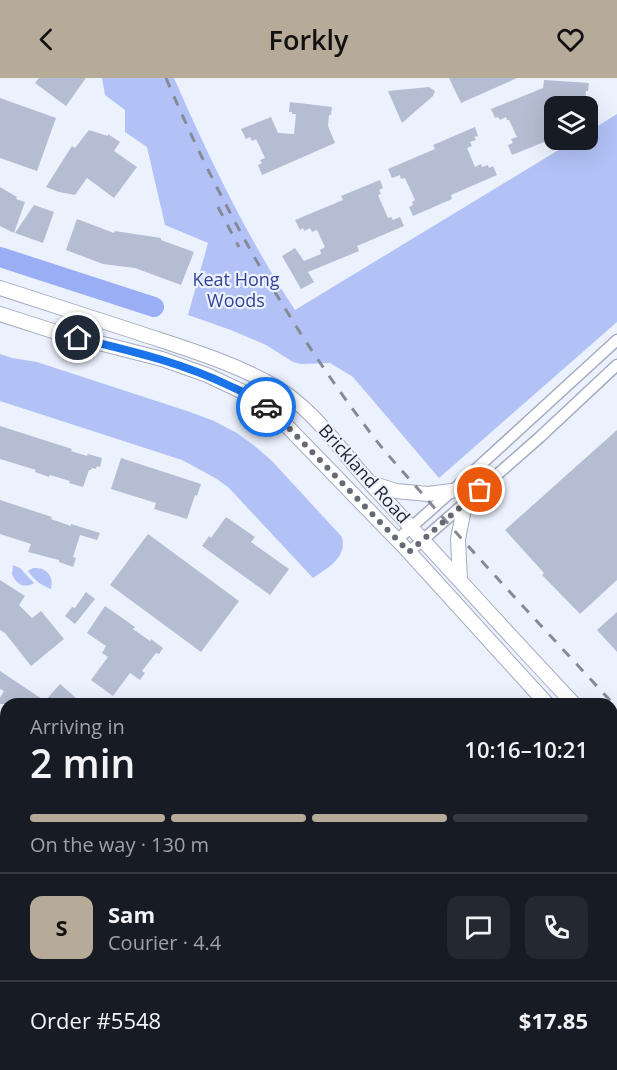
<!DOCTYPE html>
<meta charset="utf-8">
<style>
body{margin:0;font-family:"Open Sans",sans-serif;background:#242831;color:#f1f3f6;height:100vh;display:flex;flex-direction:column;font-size:22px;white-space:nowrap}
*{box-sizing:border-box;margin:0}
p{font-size:20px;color:#9ea1a6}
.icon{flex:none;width:33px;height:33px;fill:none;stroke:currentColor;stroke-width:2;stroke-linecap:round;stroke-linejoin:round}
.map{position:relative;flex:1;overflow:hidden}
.details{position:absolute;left:0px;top:620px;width:618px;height:374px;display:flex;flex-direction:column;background:#171b24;border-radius:18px 18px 0 0;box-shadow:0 6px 24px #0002}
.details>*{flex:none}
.fabs{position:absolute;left:544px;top:18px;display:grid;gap:12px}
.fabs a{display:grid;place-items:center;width:54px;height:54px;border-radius:12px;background:#171b24;box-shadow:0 6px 24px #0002;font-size:30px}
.pin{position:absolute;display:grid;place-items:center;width:51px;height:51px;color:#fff;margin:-26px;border:3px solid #fff;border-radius:50%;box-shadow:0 2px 6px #0007}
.courier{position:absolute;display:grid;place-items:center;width:60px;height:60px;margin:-30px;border:4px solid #1a73e8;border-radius:50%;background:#fff;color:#222;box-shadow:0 2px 8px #0007}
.head em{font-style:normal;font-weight:600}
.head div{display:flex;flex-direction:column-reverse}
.head{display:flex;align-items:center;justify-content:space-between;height:102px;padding:0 30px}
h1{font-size:39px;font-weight:600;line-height:45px}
.bar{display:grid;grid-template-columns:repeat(4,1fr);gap:9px 6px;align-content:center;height:72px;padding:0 30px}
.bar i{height:8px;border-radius:4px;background:#363941}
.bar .on{background:#b6aa98}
.bar p{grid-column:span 4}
.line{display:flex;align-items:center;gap:15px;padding:0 30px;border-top:2px solid #363941}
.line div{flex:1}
.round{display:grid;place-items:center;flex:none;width:63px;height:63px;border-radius:12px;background:#242831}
header{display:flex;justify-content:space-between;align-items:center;height:78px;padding:0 30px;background:#b6aa98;color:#111;font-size:27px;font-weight:600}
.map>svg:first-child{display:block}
.green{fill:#b2c2f7}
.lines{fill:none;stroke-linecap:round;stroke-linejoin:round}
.river{stroke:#99aef5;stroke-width:20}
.building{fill:#b5bdd2}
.tertiary-casing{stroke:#a5acc2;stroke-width:13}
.primary-casing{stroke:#a5acc2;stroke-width:16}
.tertiary{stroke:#fff;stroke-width:10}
.primary{stroke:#fff;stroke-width:14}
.rail{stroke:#868a95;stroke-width:3;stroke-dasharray:10 10;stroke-linecap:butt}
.done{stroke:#676a74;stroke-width:6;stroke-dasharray:0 10.8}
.route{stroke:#1a73e8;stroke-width:8}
.labels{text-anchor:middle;stroke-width:4.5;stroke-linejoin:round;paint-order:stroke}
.park-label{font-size:18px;fill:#344395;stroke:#ecf1fe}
.street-label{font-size:18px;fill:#1f222a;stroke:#ecf1fe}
</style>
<header><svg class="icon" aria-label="back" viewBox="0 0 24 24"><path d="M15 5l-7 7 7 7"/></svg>Forkly<svg class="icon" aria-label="heart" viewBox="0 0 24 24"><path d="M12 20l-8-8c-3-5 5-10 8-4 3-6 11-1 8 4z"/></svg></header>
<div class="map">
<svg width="617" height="992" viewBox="0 0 617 992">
<rect width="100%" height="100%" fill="#ecf1fe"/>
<path class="green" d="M102,0H174C209,80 247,159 295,232L575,62H588V54L617,36V244L439,400L353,299L330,285L301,286L293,284L266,267L231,252L188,237L208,165L165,147L147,69L125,54V32L105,17Z
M0,276L12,280L37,284L190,334L214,343L237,355L256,369L272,383L342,459C347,480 328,490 313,500L229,410L217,401L182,382L0,323Z
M13,487L20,490L34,505C24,511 16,506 12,496Z
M33,490C47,489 54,498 51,511C41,507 34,502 28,493Z"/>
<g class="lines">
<path class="river" d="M0,179L154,229"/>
</g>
<path class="building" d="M39,0H86L66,28L35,5Z
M449,0H517L461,25Z
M544,2L589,5L588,13H586L585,23L587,28H555V54L547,58L549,62L512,77L508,67L513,65L511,61L517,59L509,42H507L506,39L500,42L498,39L495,40L491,31L543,10Z
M429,9L435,13L433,18L402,45L388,13Z
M0,20L56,40L37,93L0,80Z
M290,24L332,29L331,37H329L328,48L335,65L262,97L258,87L262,85L260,82L265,80L256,61L252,63L250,59L246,61L241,51L271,39L278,55L294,56L296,36H292V34H289Z
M475,49L478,58L474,59L476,62L470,64L472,68L467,70L475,89L481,86L482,89L488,87L489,90L493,88L497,97L451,117L452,121L413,138L409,129L413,127L412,124L415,122L405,100L401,101L400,97L392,100L388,91L435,71L433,67Z
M89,52L108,58V56L120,64L114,73L137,89L114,120L87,100L75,117L59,114L46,109L72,68L75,70Z
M380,102L383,110L379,112L381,116L378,117L388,140L391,139L393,142L400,139L404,148L357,168L359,173L308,194L314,204L301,211L282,178L295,170L304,183L321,176L320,172L325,169L317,152L312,154L310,150L304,153L303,150L300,152L295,142L343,122L341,118Z
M0,109L17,119L16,121L25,124L14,155L0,148Z
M34,127L54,134L43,165L15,155Z
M77,141L114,155L115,153L161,160V162L194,174L181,207L135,190L103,186L66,172Z
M0,348L72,371L71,373L87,378L88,376L102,380L100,389L97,388L96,391L92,390L91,392H89L83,409L69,405L70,403L50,397L49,399L35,394L36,392L0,381Z
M617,352V502L580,536L542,497L544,495L505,452Z
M121,380L201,406L197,418L195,417L187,441L154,431L156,425L111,411Z
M0,422L52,439L51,441L71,448V446L100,455L97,462L80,457L73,479L76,480L73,489L59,484V482L28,474L31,466L0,456Z
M226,439L255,459L251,464L289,491L270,517L202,468L209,458L211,460Z
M148,456L239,523L201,574L110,507Z
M0,502L25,518L19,527L32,540L41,533L64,561L31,588L5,555L0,552Z
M86,514L95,521L75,546L65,538L72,529L75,530Z
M105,528L135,549L133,551L150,563L151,561L163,570L159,576L156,575L142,593L145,595L140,602L130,595L113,618L91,602L108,579L102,575L106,568L87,555Z
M617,534V574L597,552Z
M0,593L45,623L60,606L83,626H0V620L4,613L0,611Z"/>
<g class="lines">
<g class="tertiary-casing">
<path id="tertiary" d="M397,462L452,413L617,262
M409,474L540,359L617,287"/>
</g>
<g class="primary-casing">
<path id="primary" d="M0,210C46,225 93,240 139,255C184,270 232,284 274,308C314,331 339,371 370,405C438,478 505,553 574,626
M0,236L56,254L162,281L207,297L258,321L284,345L409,474L547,626
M371,405L396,413L428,416L452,413
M460,502L458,461L465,426
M612,666L617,672
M612,695L617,700
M612,942L617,939
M612,965L617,961
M538,992L545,987
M573,992L580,987"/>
</g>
<use href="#tertiary" class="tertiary"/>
<use href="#primary" class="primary"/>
<path class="rail" d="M166,0C219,125 287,245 369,353C386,376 406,397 425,419C487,491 553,560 617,630
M218,129L239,169"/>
</g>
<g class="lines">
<path class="done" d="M266,329L284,345L409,474L480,412"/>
<path class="route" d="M78,260C131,273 180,284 230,308C243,314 255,319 266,329"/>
</g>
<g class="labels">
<g class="park-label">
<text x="236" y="208">Keat Hong<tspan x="236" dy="21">Woods</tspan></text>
</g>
<g class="street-label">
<text transform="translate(364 396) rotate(48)" y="6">Brickland Road</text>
</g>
</g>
</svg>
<div class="fabs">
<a><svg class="icon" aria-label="layers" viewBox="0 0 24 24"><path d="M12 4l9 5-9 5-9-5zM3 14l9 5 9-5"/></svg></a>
</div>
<div class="pin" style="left:480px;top:412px;background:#ea580c"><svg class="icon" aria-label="bag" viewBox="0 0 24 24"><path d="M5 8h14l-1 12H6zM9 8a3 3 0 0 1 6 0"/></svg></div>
<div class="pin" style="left:78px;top:260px;background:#1f2937"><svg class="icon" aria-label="home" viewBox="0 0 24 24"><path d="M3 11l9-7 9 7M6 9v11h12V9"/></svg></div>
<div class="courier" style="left:266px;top:329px"><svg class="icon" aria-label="car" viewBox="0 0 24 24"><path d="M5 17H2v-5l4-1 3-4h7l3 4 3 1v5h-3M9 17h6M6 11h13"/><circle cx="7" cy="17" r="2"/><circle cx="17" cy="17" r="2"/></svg></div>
<section class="details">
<div class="head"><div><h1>2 min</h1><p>Arriving in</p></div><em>10:16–10:21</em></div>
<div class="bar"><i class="on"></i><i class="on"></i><i class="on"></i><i></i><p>On the way · 130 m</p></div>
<div class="line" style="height:108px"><b class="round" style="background:#b6aa98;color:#111">S</b><div><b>Sam</b><p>Courier · 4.4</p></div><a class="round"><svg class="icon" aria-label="chat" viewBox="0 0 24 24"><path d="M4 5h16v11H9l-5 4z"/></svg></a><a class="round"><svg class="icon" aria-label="phone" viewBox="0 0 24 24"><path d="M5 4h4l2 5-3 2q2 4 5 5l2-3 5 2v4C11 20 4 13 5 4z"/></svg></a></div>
<div class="line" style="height:78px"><div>Order #5548</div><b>$17.85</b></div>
</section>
</div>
